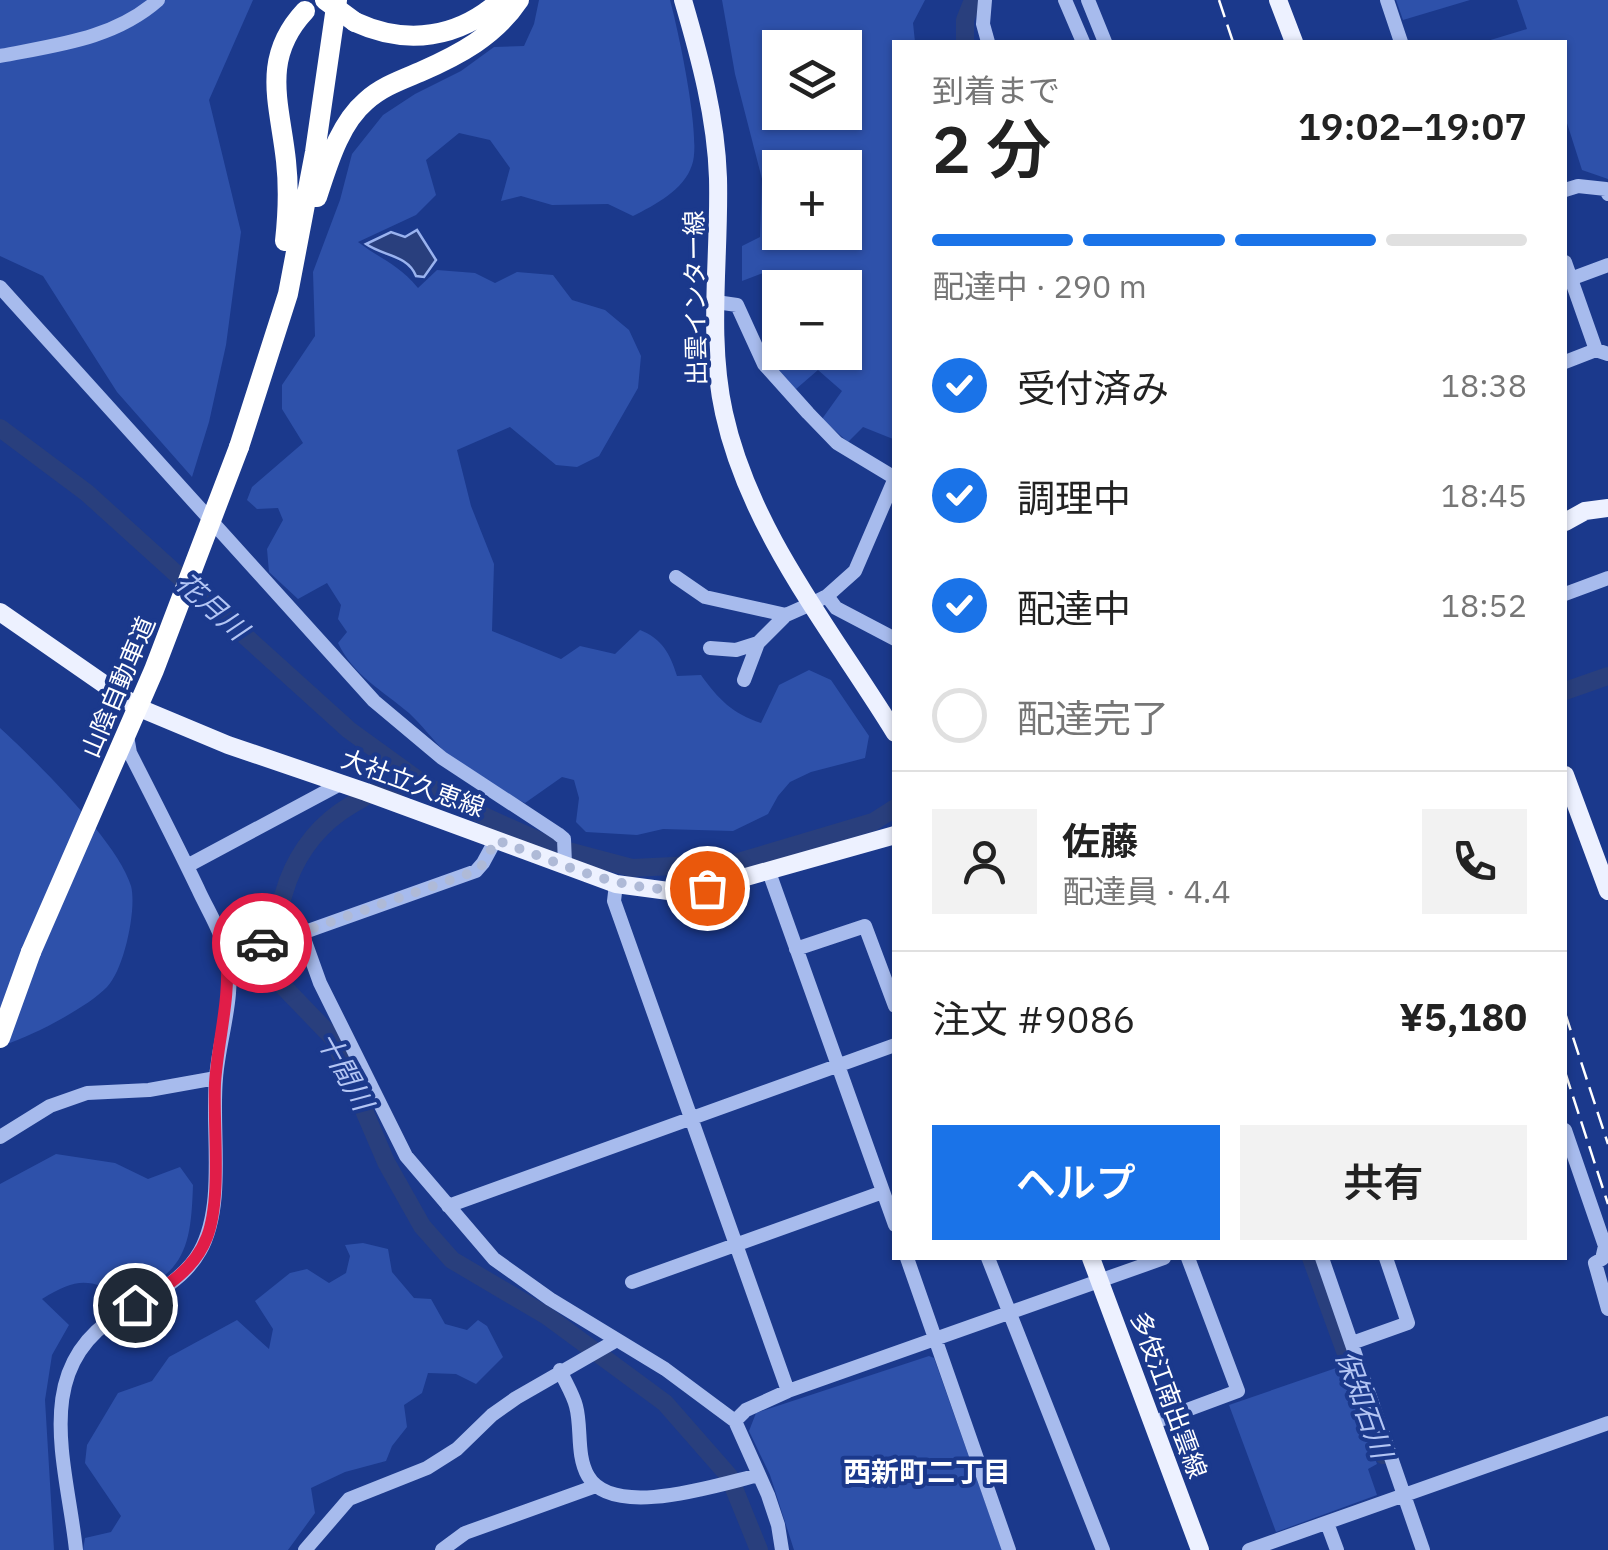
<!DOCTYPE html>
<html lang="ja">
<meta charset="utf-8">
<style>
body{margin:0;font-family:"IBM Plex Sans","Noto Sans JP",sans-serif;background:#f2f2f2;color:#222;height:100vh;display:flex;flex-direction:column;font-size:38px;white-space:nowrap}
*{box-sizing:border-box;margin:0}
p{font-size:32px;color:#767676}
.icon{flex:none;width:55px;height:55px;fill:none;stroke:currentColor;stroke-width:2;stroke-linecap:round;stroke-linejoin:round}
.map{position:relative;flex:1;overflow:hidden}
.panel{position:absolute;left:892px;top:40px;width:675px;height:1220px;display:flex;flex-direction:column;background:#fff;border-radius:0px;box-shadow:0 2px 8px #0004}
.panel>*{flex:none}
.tools{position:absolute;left:762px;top:30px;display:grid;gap:20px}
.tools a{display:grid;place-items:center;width:100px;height:100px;border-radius:0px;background:#fff;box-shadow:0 2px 8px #0004;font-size:50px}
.pin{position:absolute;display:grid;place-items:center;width:85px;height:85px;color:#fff;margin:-42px;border:5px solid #fff;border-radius:50%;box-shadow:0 2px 10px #0007}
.courier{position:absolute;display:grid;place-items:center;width:100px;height:100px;margin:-50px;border:8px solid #e11d48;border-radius:50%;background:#fff;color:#222;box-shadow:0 2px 12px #0007}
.overview em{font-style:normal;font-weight:600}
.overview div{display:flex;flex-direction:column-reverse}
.overview{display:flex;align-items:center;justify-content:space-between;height:170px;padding:0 40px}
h1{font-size:65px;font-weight:600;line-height:75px}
.bar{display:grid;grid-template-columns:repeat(4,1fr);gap:15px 10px;align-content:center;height:120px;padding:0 40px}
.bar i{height:12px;border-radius:8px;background:#e0e0e0}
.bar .selected{background:#1a73e8}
.bar p{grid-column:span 4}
.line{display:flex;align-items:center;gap:25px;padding:0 40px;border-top:2px solid #e0e0e0}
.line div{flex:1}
.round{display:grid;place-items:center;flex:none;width:105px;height:105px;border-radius:0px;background:#f2f2f2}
ol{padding:0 40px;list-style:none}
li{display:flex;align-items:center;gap:30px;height:110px}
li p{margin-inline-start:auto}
li .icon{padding:10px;border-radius:50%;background:#1a73e8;color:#fff;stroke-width:4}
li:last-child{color:#767676}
li i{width:55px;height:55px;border:5px solid #e0e0e0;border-radius:50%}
.action{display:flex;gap:20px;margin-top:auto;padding:20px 40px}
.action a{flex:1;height:115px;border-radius:0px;background:#1a73e8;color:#fff;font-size:40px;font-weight:600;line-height:115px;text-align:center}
.action a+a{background:#f2f2f2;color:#222}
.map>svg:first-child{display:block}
.green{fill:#2e51aa;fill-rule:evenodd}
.water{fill:#293f7d;stroke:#9ab3ef;stroke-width:2.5}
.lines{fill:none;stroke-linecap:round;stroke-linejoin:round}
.river{stroke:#293f7d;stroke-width:18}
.minor{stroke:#a7bbed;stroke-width:14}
.major{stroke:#edf1ff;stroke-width:18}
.highway{stroke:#fff;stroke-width:20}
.rail{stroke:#fff;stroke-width:2.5;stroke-dasharray:18 8;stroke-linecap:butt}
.highway-bridge{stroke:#fff;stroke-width:20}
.done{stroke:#afbad7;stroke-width:10;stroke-dasharray:0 18}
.route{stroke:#e11d48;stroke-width:12}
.labels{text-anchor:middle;stroke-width:8;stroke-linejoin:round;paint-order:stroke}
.street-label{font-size:25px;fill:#fff;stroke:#1b398c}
.water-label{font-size:28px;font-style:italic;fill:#b3c5f4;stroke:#1b398c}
.neighbourhood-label{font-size:28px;font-weight:bold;fill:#fff;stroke:#1b398c}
</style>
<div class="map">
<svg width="1608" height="1550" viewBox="0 0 1608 1550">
<rect width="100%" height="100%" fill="#1b398c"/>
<path class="green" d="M0,0H253L209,100L241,232L226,345L209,422L192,477L117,392L43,276L0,256Z
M539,0H670C678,29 702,139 692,165C684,190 655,205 633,216L608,204L552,205L521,196L501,201L510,168L490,140L459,133L426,160L436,195L416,215L358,242C382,260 398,264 418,288L437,270L475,273L495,283L517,272L553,275L572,300L605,310L629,330L641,356L638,388L599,456L577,467L556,465L510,427L457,450L471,506L494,564L492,631L561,659L580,646L615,654L640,630C662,639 670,653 677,676L701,675C718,699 733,714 761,723L779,685L809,670L831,680L869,736L865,758L811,772L790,782L778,796L768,814L733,831L663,829L637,835L586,832L576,822L579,798L574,780L562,777L525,803C498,791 467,772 446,753C433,740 422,725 409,713C383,691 353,675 338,643L347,632L338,619L341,605L327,583L298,599L269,572L267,549L283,520L278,508L257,509L247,500L252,487L303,443L282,409V385L315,336L313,272L340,200L352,154L383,115L415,94L461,71L494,47L524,46L534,24Z
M722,0H925L913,23L915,42H895V445L893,439L863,427L848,442L822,419L842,391L818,370L796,389L776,370L786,359L782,353L845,352V288H780V300L763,273L742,281V246L760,237L762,179L735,74ZM780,48H845V112H780ZM780,168H845V232H780Z
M1396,0H1470L1403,20Z
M1517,0H1608V179L1582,170L1565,117V42H1484L1527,29Z
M0,728C35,760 118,842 131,886C137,909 124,970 107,987C87,1008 27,1039 0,1046Z
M56,1154L115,1163L148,1179L180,1167L193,1185C191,1243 187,1275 125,1296C88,1279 78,1277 42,1299L69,1325L52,1355L45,1400L54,1550H0V1184Z
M363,1243L388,1249L392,1272L414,1298L431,1299L445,1324L467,1330L478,1320L487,1326L503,1357L476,1384L456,1374L428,1373L422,1393L404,1405L407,1427L392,1446L386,1461L345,1472L311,1488L315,1513L288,1550H83L85,1538L111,1532L121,1516L85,1463L87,1445L118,1393L152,1381L169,1357L237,1320L269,1349L273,1329L255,1301L290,1273L307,1269L329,1283L346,1273L350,1256L345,1245Z
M929,1356L934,1358L1002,1550H794L770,1475L749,1431L756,1413Z
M1342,1366L1377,1464L1368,1469L1377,1495L1276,1532L1229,1405Z"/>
<path class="water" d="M417,230L436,260L424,277L416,276C408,255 383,256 366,244L391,232L405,237Z"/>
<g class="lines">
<path class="river" d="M965,42V20L973,0
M0,428L87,493L349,730L425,785L486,817L553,847L632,868L735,863L873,822L895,808
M1565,691L1608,676
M425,785C412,786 398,785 386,788C374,790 362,799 351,805C289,842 269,912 278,981L333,1038L386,1162L422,1226L452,1260L547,1316L665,1403L729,1476L759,1550
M1311,1258L1383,1455"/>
<path class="minor" d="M985,0L983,24L988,42
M1065,0L1083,42
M1088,0L1105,42
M1387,0L1401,42
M0,56C56,45 114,39 158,0
M1565,190L1578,186L1606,189L1608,194
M1565,262L1596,350
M1565,281L1608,265
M0,287L374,701L442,758L558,834L564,839L565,864
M716,302L737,305L764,364L808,413L837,443L895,478
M1565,362L1596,350L1608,354
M676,577L705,597L786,615L813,603L827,596L855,571L895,478
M1565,594L1608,578
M827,596L836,608L895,639
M710,648L736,650L758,643
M744,680L758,643L786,615
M187,866L342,783
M769,872L895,1225
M616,884L614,901L788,1391
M302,933L320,983L406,1156L494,1259L550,1299L665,1369L735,1421L768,1495L778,1525L782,1550
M796,949L865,926L895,1006
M226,952L302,933L476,871L483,863L496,839
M1565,1130L1605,1246L1602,1259L1595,1263L1608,1309
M0,1137L50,1106L87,1093L149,1090L216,1078
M448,1206L895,1045
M907,1258L1009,1550
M988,1258L1103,1550
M1322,1258L1423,1550
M632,1282L883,1192
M1352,1343L1408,1323L1386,1258
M560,1370C565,1382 573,1394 576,1406C582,1428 576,1455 588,1476C613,1520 720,1484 759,1475
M735,1421L746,1410L788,1391L1164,1258
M1152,1423L1238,1391L1188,1258
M1327,1523L1337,1550
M76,1550C67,1465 30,1369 118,1315C147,1298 183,1282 200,1251C226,1205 211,1130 216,1078C219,1037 237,993 226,951C220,929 207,909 198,889C176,843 153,798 130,753L127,736
M305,1550L349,1499L427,1468L457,1449L492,1415L516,1398L617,1340
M442,1550L465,1533L596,1486
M1249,1550L1608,1423"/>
<path class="major" d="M683,0C700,58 716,117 718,178C720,257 707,336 724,413C750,532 833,632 895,733
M1278,0L1294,42
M1565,522L1585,511L1608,508
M0,612L137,707L228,745L366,792L616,884L676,892L707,888L895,835
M1565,775L1608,891
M1091,1258L1200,1550"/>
<path class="highway" d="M355,22C407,46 459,38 501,0
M317,197C328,164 339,124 366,101C381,87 401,80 420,72C459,55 495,36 519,0
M285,241C288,214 289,188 286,161C280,104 260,59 305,11
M239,447L288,294L315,152L337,0
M0,1038L31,952"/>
<path class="rail" d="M1219,0L1233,42
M1565,1013L1608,1144
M1565,1072L1608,1204"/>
<path class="highway-bridge" d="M325,0L355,22
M31,952L154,670L239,447"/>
</g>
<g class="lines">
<path class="done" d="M262,943L302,932L476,871L483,864L496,840C569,866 627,897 707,888"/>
<path class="route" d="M135,1305C164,1288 194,1271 207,1237C222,1198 213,1127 215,1083C218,1038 231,998 226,952L262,943"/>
</g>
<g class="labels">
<g class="street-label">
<text transform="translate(695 298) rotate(-91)" y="9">出雲インター線</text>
<text transform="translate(118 687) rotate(-67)" y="9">山陰自動車道</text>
<text transform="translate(413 783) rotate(20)" y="9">大社立久恵線</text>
<text transform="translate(1169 1395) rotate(70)" y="9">多伎江南出雲線</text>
</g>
<g class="water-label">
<text transform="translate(212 606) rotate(42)" y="10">花月川</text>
<text transform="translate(345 1071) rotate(61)" y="10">十間川</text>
<text transform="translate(1364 1404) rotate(70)" y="10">保知石川</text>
</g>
<g class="neighbourhood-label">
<text x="927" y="1482">西新町二丁目</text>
</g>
</g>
</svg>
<div class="tools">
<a><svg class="icon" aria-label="layers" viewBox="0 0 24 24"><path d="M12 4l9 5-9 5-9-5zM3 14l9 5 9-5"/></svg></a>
<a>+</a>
<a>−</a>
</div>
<div class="pin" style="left:707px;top:888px;background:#ea580c"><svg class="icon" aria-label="bag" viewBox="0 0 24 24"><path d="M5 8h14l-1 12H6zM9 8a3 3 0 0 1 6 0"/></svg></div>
<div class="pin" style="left:135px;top:1305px;background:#1f2937"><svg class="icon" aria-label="home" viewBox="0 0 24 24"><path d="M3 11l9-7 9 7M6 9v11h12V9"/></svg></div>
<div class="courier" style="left:262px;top:943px"><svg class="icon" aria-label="car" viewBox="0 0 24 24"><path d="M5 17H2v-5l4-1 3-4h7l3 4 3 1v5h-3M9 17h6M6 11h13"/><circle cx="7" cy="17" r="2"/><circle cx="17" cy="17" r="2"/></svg></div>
<section class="panel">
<div class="overview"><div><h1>2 分</h1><p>到着まで</p></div><em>19:02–19:07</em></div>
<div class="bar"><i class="selected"></i><i class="selected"></i><i class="selected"></i><i></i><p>配達中 · 290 m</p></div>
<ol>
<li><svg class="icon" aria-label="check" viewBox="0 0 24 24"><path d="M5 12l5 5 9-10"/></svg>受付済み<p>18:38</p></li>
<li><svg class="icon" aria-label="check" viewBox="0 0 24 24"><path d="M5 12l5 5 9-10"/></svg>調理中<p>18:45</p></li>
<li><svg class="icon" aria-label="check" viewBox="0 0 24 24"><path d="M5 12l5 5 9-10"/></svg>配達中<p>18:52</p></li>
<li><i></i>配達完了</li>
</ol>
<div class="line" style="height:180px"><a class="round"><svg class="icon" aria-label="person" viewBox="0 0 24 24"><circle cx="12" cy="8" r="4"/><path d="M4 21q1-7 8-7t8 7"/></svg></a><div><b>佐藤</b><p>配達員 · 4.4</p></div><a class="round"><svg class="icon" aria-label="phone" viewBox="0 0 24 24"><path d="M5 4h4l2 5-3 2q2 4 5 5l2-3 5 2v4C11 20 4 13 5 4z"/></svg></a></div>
<div class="line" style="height:130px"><div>注文 #9086</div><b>¥5,180</b></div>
<div class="action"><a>ヘルプ</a><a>共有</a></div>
</section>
</div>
